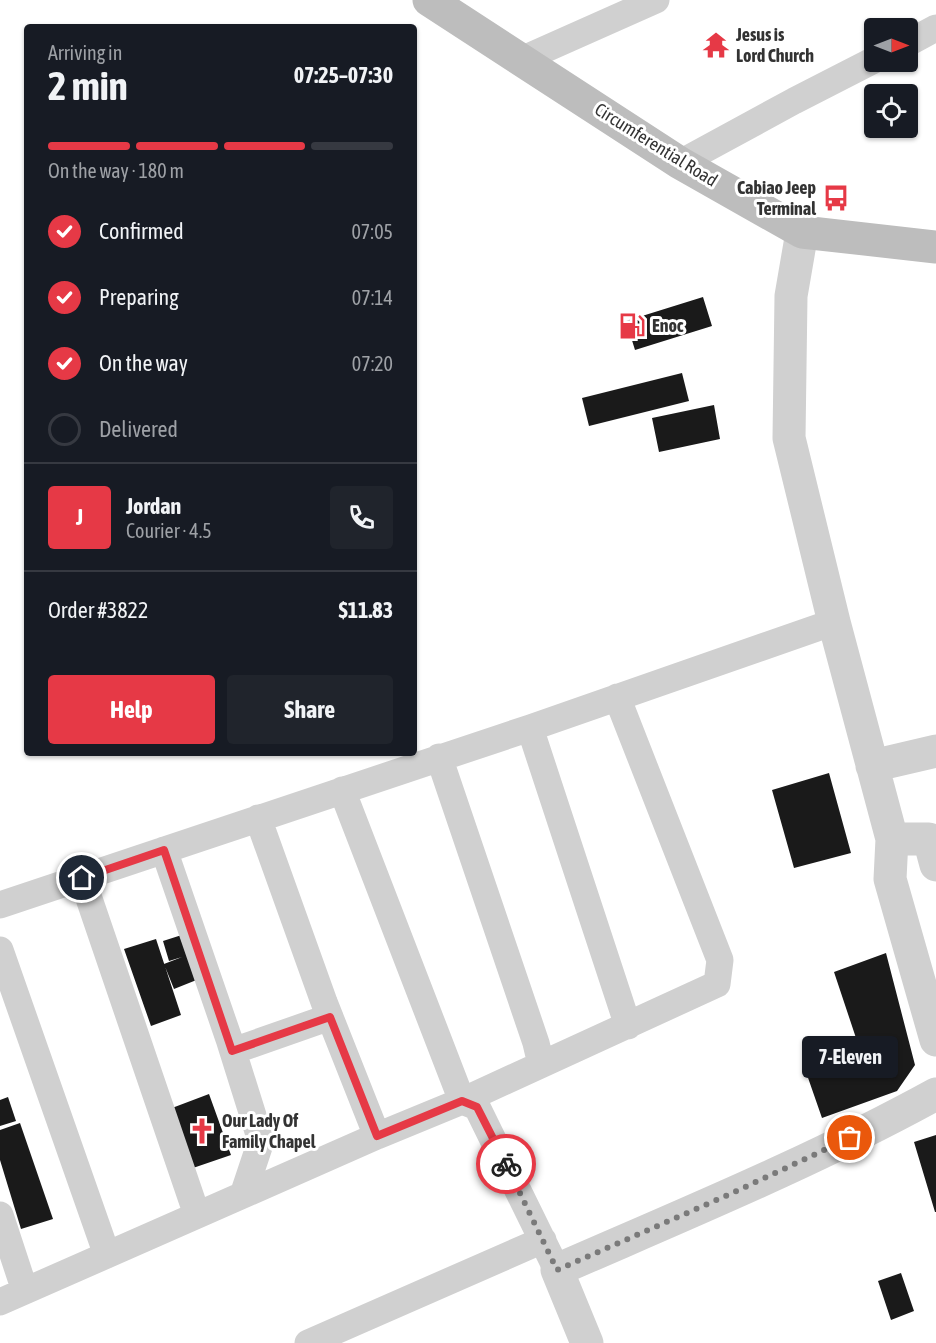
<!DOCTYPE html>
<meta charset="utf-8">
<style>
body{margin:0;font-family:"Asap Condensed",sans-serif;background:#20242c;color:#f1f3f6;height:100vh;display:flex;flex-direction:column;font-size:22px;white-space:nowrap}
*{box-sizing:border-box;margin:0}
p{font-size:20px;color:#9ea1a6}
.icon{flex:none;width:33px;height:33px;fill:none;stroke:currentColor;stroke-width:2;stroke-linecap:round;stroke-linejoin:round}
.map{position:relative;flex:1;overflow:hidden}
.side{position:absolute;left:24px;top:24px;width:393px;height:732px;display:flex;flex-direction:column;background:#171b24;border-radius:6px;box-shadow:0 2px 4px #0004}
.side>*{flex:none}
.needle{width:39px;rotate:90deg}
.buttons{position:absolute;left:864px;top:18px;display:grid;gap:12px}
.buttons a{display:grid;place-items:center;width:54px;height:54px;border-radius:6px;background:#171b24;box-shadow:0 2px 4px #0004;font-size:30px}
.pin{position:absolute;display:grid;place-items:center;width:51px;height:51px;color:#fff;margin:-26px;border:3px solid #fff;border-radius:50%;box-shadow:0 2px 6px #0007}
.courier{position:absolute;display:grid;place-items:center;width:60px;height:60px;margin:-30px;border:4px solid #e63946;border-radius:50%;background:#fff;color:#222;box-shadow:0 2px 8px #0007}
.bubble{position:absolute;height:42px;border-radius:6px;background:#171b24;box-shadow:0 2px 4px #0004;font-size:20px;font-weight:700;line-height:42px;text-align:center}
.summary em{font-style:normal;font-weight:700}
.summary div{display:flex;flex-direction:column-reverse}
.summary{display:flex;align-items:center;justify-content:space-between;height:102px;padding:0 24px}
h1{font-size:39px;font-weight:700;line-height:45px}
.bar{display:grid;grid-template-columns:repeat(4,1fr);gap:9px 6px;align-content:center;height:72px;padding:0 24px}
.bar i{height:8px;border-radius:4px;background:#363941}
.bar .on{background:#e63946}
.bar p{grid-column:span 4}
.line{display:flex;align-items:center;gap:15px;padding:0 24px;border-top:2px solid #363941}
.line div{flex:1}
.round{display:grid;place-items:center;flex:none;width:63px;height:63px;border-radius:6px;background:#20242c}
ol{padding:0 24px;list-style:none}
li{display:flex;align-items:center;gap:18px;height:66px}
li p{margin-inline-start:auto}
li .icon{padding:6px;border-radius:50%;background:#e63946;color:#fff;stroke-width:4}
li:last-child{color:#9ea1a6}
li i{width:33px;height:33px;border:3px solid #363941;border-radius:50%}
.button{display:flex;gap:12px;margin-top:auto;padding:12px 24px}
.button a{flex:1;height:69px;border-radius:6px;background:#e63946;color:#fff;font-size:24px;font-weight:700;line-height:69px;text-align:center}
.button a+a{background:#20242c;color:#f1f3f6}
.map>svg:first-child{display:block}
.building{fill:#1a1a1a}
.lines{fill:none;stroke-linecap:round;stroke-linejoin:round}
.minor{stroke:#d0d0d0;stroke-width:27}
.tertiary{stroke:#d0d0d0;stroke-width:33}
.secondary{stroke:#bdbdbd;stroke-width:33}
.done{stroke:#7a7a7a;stroke-width:6;stroke-dasharray:0 10.8}
.route{stroke:#e63946;stroke-width:8}
.labels{text-anchor:middle;stroke-width:6;stroke-linejoin:round;paint-order:stroke}
.poi-label{font-size:18px;font-weight:bold;fill:#333;stroke:#fff;text-anchor:start}
.street-label{font-size:18px;fill:#333;stroke:#fff}
</style>
<div class="map">
<svg width="936" height="1343" viewBox="0 0 936 1343">
<rect width="100%" height="100%" fill="#fff"/>
<path class="building" d="M703,297L712,326L635,350L626,321Z
M682,373L689,401L589,426L582,398Z
M714,405L720,439L659,452L652,418Z
M829,773L851,853L794,868L772,790Z
M188,933L204,977L174,989L164,964L182,957L169,961L163,941Z
M156,939L181,1015L151,1026L124,949Z
M886,953L915,1065L897,1091L822,1118L806,1072L861,1053L834,972Z
M209,1094L231,1155L193,1168L172,1108Z
M8,1097L16,1121L0,1126V1100Z
M20,1123L53,1219L21,1229L0,1160V1130Z
M936,1135V1212H935L914,1142Z
M901,1273L914,1311L891,1320L878,1281Z"/>
<g class="lines">
<path class="minor" d="M908,43L936,28
M521,60L656,0
M680,163L794,101L874,60
M530,728L628,1026
M439,757L536,1043L541,1064
M342,790L462,1101L477,1107L557,1270
M258,818L324,1002L377,1136
M164,850L229,1039L261,1141L243,1195
M82,878L197,1215
M0,905L530,728L834,622
M0,950L107,1255
M233,1051L330,1017
M0,1215L25,1291
M0,1302L377,1136L462,1101L717,984L720,960L617,697
M308,1343L543,1240"/>
<path class="tertiary" d="M802,232L791,296L789,438L834,622L892,839H929L936,865
M872,766L936,751
M892,839L890,879L936,1040
M587,1343L557,1270C685,1214 814,1161 936,1094"/>
<path class="secondary" d="M429,0L680,163L802,232L936,247"/>
</g>
<g class="lines">
<path class="done" d="M506,1164L557,1270L728,1195L850,1138"/>
<path class="route" d="M82,878L164,850L232,1051L330,1017L377,1136L462,1101L477,1107L506,1164"/>
</g>
<defs>
<g id="temple-bare" transform="scale(2.07)"><path d="M0-6L5-2H3V0L6.5 2.5H4V6H1.5V3h-3V6H-4V2.5H-6.5L-3 0V-2H-5Z" fill="#e63946" stroke="#fff" stroke-width="2.5" paint-order="stroke"/></g>
<g id="bus-bare" transform="scale(2.07)"><path d="M-5-6H5V4H4V6H2V4H-2V6H-4V4H-5ZM-3.5-4V0h7V-4ZM-3.5 1.2v1.5H-2V1.2ZM2 1.2v1.5H3.5V1.2Z" fill="#e63946" stroke="#fff" stroke-width="2.5" paint-order="stroke"/></g>
<g id="fuel-bare" transform="scale(2.07)"><path d="M-5.5-6h7V0h2V4h1.3V-2.5L3-4.5l.8-.8L6-3V5H2.5V1h-1V6h-7ZM-4.2-4.7v3.2H.2V-4.7Z" fill="#e63946" stroke="#fff" stroke-width="2.5" paint-order="stroke"/></g>
<g id="church-bare" transform="scale(2.07)"><path d="M-1.2-6h2.4v3.5h3.3v2.4h-3.3V6h-2.4V-.1h-3.3v-2.4h3.3Z" fill="#e63946" stroke="#fff" stroke-width="2.5" paint-order="stroke"/></g>
</defs>
<g fill-rule="evenodd">
<use href="#temple-bare" x="716" y="45"/>
<use href="#bus-bare" x="836" y="198"/>
<use href="#fuel-bare" x="632" y="326"/>
<use href="#church-bare" x="202" y="1131"/>
</g>
<g class="labels">
<g class="poi-label">
<text x="736" y="41">Jesus is<tspan x="736" dy="21">Lord Church</tspan></text>
<text x="816" y="194" text-anchor="end">Cabiao Jeep<tspan x="816" dy="21">Terminal</tspan></text>
<text x="652" y="332">Enoc</text>
<text x="222" y="1127">Our Lady Of<tspan x="222" dy="21">Family Chapel</tspan></text>
</g>
<g class="street-label">
<text transform="translate(656 145) rotate(32)" y="6">Circumferential Road</text>
</g>
</g>
</svg>
<div class="buttons">
<a><svg class="needle" viewBox="-14 -14 28 28"><path d="M0-13l5 13h-10z" fill="#e53935"/><path d="M0 13l5-13h-10z" fill="#9ea1a6"/></svg></a>
<a><svg class="icon" aria-label="locate" viewBox="0 0 24 24"><circle cx="12" cy="12" r="6"/><path d="M12 2v4M12 18v4M2 12h4M18 12h4"/></svg></a>
</div>
<div class="pin" style="left:850px;top:1138px;background:#ea580c"><svg class="icon" aria-label="bag" viewBox="0 0 24 24"><path d="M5 8h14l-1 12H6zM9 8a3 3 0 0 1 6 0"/></svg></div>
<div class="pin" style="left:82px;top:878px;background:#1f2937"><svg class="icon" aria-label="home" viewBox="0 0 24 24"><path d="M3 11l9-7 9 7M6 9v11h12V9"/></svg></div>
<div class="courier" style="left:506px;top:1164px"><svg class="icon" aria-label="bike" viewBox="0 0 24 24"><circle cx="6" cy="16" r="4"/><circle cx="18" cy="16" r="4"/><path d="M6 16l4-8h5l3 8M10 8l3 8H6M13 5h3"/></svg></div>
<div class="bubble" style="left:802px;top:1036px;width:96px">7-Eleven</div>
<section class="side">
<div class="summary"><div><h1>2 min</h1><p>Arriving in</p></div><em>07:25–07:30</em></div>
<div class="bar"><i class="on"></i><i class="on"></i><i class="on"></i><i></i><p>On the way · 180 m</p></div>
<ol>
<li><svg class="icon" aria-label="check" viewBox="0 0 24 24"><path d="M5 12l5 5 9-10"/></svg>Confirmed<p>07:05</p></li>
<li><svg class="icon" aria-label="check" viewBox="0 0 24 24"><path d="M5 12l5 5 9-10"/></svg>Preparing<p>07:14</p></li>
<li><svg class="icon" aria-label="check" viewBox="0 0 24 24"><path d="M5 12l5 5 9-10"/></svg>On the way<p>07:20</p></li>
<li><i></i>Delivered</li>
</ol>
<div class="line" style="height:108px"><b class="round" style="background:#e63946;color:#fff">J</b><div><b>Jordan</b><p>Courier · 4.5</p></div><a class="round"><svg class="icon" aria-label="phone" viewBox="0 0 24 24"><path d="M5 4h4l2 5-3 2q2 4 5 5l2-3 5 2v4C11 20 4 13 5 4z"/></svg></a></div>
<div class="line" style="height:78px"><div>Order #3822</div><b>$11.83</b></div>
<div class="button"><a>Help</a><a>Share</a></div>
</section>
</div>
